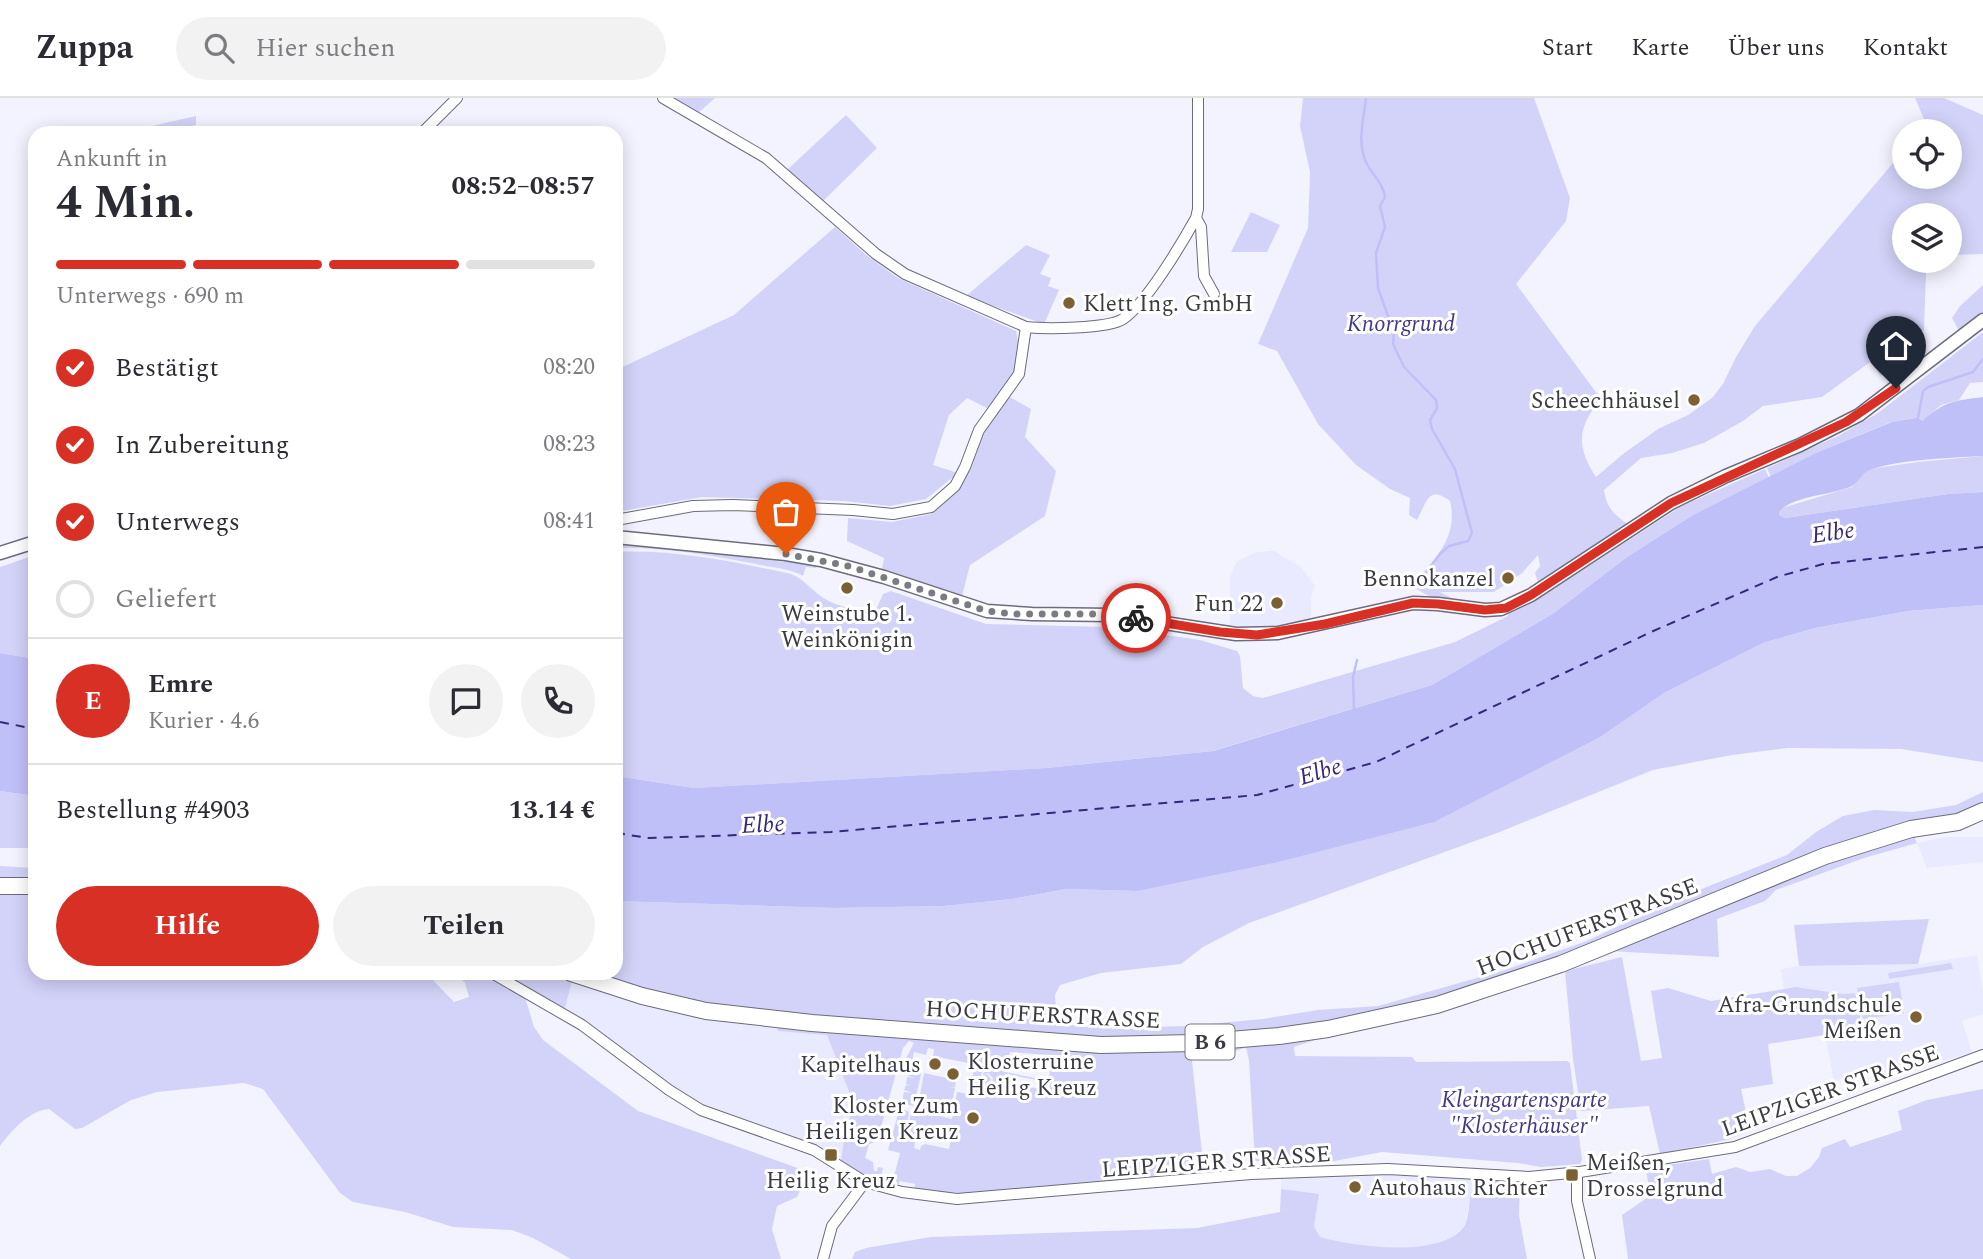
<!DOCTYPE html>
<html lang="de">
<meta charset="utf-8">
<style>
body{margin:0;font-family:Spectral,serif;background:#f2f2f3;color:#2b2b33;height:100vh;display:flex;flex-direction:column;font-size:26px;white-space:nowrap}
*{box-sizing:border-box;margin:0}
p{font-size:23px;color:#7c7c81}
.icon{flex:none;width:38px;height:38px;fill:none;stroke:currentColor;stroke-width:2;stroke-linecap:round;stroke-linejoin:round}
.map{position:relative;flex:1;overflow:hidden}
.panel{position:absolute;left:28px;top:28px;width:595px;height:854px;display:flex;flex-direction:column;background:#fff;border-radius:21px;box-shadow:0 4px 18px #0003}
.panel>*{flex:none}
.tools{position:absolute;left:1892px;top:21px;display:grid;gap:14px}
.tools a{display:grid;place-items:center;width:70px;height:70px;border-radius:50%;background:#fff;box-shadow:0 4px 18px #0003;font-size:35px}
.pin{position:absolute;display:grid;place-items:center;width:60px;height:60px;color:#fff;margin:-72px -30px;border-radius:50% 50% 50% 0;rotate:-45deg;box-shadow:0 0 7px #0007}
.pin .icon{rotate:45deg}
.courier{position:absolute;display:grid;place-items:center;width:70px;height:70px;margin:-35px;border:5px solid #d93025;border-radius:50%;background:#fff;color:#222;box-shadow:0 2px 9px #0007}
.headline em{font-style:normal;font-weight:700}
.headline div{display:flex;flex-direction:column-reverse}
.headline{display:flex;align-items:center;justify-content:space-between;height:119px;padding:0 28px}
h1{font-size:46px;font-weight:700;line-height:52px}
.bar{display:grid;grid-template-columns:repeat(4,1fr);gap:10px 7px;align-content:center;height:84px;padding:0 28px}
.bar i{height:9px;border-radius:5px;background:#e1e1e2}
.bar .on{background:#d93025}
.bar p{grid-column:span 4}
.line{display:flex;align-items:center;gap:18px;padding:0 28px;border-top:2px solid #e1e1e2}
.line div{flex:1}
.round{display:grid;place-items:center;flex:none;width:74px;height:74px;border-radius:37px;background:#f2f2f3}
ol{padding:0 28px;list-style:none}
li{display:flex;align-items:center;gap:21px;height:77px}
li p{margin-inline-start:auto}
li .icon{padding:7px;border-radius:50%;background:#d93025;color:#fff;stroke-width:4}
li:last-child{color:#7c7c81}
li i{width:38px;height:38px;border:4px solid #e1e1e2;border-radius:50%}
.primary-button{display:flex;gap:14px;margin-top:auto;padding:14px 28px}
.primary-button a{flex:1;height:80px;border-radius:42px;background:#d93025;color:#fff;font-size:28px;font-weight:700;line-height:80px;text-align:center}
.primary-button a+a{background:#f2f2f3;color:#2b2b33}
header{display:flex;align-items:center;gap:42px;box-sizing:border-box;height:98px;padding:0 35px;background:#fff;border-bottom:2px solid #e1e1e2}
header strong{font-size:33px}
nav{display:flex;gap:38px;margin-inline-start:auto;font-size:24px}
.search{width:490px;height:63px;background:#f2f2f3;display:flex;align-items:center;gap:18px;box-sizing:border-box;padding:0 24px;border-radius:38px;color:#7c7c81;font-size:26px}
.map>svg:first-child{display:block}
.built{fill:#e9e9ff}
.green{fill:#d3d3f9;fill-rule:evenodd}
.water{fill:#c0c0f9}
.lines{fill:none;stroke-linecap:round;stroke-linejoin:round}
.stream{stroke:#c0c0f9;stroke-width:2.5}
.ferry{stroke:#352878;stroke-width:2;stroke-dasharray:9 7;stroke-linecap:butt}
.minor-casing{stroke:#6b6b7c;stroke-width:12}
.tertiary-casing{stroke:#6b6b7c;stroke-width:15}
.primary-casing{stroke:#6b6b7c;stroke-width:18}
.minor{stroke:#fff;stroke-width:10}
.tertiary{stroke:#fff;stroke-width:12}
.primary{stroke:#fff;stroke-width:16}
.done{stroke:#7b7b85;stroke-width:7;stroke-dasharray:0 12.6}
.route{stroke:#d93025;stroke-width:9}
.poi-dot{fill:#7c6033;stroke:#fff;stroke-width:2.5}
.labels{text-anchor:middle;stroke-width:6;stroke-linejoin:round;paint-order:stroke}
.shield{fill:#fff;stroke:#76767b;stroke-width:2}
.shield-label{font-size:21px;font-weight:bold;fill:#3b3b43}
.poi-label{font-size:23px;fill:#3b3b43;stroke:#fff;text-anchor:end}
.park-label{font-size:23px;font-style:italic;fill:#433889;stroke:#fff}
.street-label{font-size:23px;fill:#3b3b43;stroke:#fff}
.water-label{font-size:24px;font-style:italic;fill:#352878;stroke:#fff}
</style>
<header>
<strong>Zuppa</strong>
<div class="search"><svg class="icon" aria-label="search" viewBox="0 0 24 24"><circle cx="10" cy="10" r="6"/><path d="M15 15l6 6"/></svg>Hier suchen</div>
<nav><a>Start</a><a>Karte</a><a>Über uns</a><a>Kontakt</a></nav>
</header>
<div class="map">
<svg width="1983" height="1161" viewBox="0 0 1983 1161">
<rect width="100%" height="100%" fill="#f3f3ff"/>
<path class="built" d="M1274,453L1301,469L1315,488L1311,499V521L1296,526L1260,532L1230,531V479L1237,463L1257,454Z
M1945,739H1983V764L1927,770L1917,745Z
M1977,857L1983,894V916L1962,923L1972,954L1875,985L1869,969L1834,984L1825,937L1855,895L1843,896L1797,889L1784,892L1781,871L1799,868L1918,866Z
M572,883L696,919L778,928L827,937L855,1009L846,1028L841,1063L810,1045L701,1008L686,1000L565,910Z
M1363,1075H1409L1492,1081L1489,1095H1471L1465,1127L1452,1139L1425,1152L1351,1148L1320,1139L1314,1128L1281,1091V1080Z"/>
<path class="green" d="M673,0H715L698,15Z
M1303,0H1534L1570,100L1566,123L1516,186L1601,301C1577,330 1576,348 1596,379L1623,356L1658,331L1688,317L1712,300L1723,286L1736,259L1755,228L1904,52V79H1950V33H1920L1926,26L1915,0H1944L1983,17V156L1950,157V117H1904V163H1937L1926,175L1924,232L1881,278L1870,264L1822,299L1763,308L1743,323L1704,345L1672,355L1641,360L1604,392C1607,411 1614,416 1629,427L1539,487L1535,475L1540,468L1538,457L1522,475L1494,494H1440L1456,502L1475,505L1434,501L1413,489C1433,461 1459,441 1450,403C1428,387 1427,404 1417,422L1409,417L1410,400L1390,391L1356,367L1318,326L1277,253L1258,246L1308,130L1310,74L1300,28Z
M846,17L877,50L822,104L787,72Z
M196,18V27L161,35H121Z
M1251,114L1280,127L1267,154H1231Z
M835,129L865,156L898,180L1016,233C1025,270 1010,282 987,310L967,300L949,317L933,367L958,375L926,401L890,408L844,403L702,399L616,414V272L734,217Z
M1026,147L1050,157L1040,176L1051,180L1048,188L1059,192L1044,226L966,198Z
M1983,187V217L1960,235L1952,220L1960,208Z
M1983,234V284L1970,285L1959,302L1941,307L1922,323L1891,324L1818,354L1771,379L1767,370L1838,338L1878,315Z
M1965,243L1862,323L1803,351L1708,393L1673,411L1541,499L1680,409L1765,371L1769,380L1693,417L1627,459L1554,515L1432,587L1212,653L1046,670L694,690L616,678V454C672,451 736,464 791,476C802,480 809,489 818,496C832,508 858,514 876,512L883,496L891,493L986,526L1110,529L1200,542L1237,553L1240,558L1243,590L1253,598L1263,600L1455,544L1508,518L1507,513L1666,412L1802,349Z
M1008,298L1031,311L1025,339L1056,373L1045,418L970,467L962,498L881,476L884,460L847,443L848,420L892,424L931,416L958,392L993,316Z
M1983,358V394L1948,396L1785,420L1780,419L1779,414L1782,410L1852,389L1865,373L1876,370L1918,364Z
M616,442L740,454L754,460L784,464L785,459L818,465L816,470L806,469L803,478C789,470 772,470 756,466C711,457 662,449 616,450Z
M35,457V561L0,555V469Z
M1983,507V664L1901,651L1787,650L1732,657L1653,672L1497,735L1249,825L1203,849L1181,866L1101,875L1060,887L1055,897L1056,912L1060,922L1069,927L1113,930L1187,928L1263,921L1318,912L1378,908L1505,872L1587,843L1669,804L1787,757L1816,734L1843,718L1874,712L1913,714L1956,707L1983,694V703L1972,714L1571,857L1294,949L1295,958L1412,959L1416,964L1567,963L1570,965L1582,1062L1580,1066L1541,1069L1518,1065L1382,1054L1324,1065L1255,1063L1249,963L1246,949C1230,957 1209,958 1191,953L1204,1074L1181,1078C1093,1086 1003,1101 914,1092L915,1086L900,1083L898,1088L892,1086L900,1055L888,1052L898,1016L901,1010L909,1014L907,1031L911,1015L915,1014L916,1012L952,1021L957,994L969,996L975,966L978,963L983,967L981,979L987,976L991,981L989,998L993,980L988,975L983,977L986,967L977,962L973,966L933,958L934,951L928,950L926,957L914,954L911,968L903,966L914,945L909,943L903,950L880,1033L875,1038L873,1045L869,1046L865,1060L873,1064L874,1073H877L878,1069L883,1070L880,1083C865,1079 852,1074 841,1063L846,1028L855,1009L827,937L778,933L777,928L696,919L575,875H616V803L834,810L944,808L1012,801L1066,791L1137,793L1602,638L1664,595L1763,545L1815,530L1908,513ZM1010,954L1049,957L1050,983L1005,974ZM1005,976L1047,984L1050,986V993L1004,984ZM917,1035L951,1041L949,1051L925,1046L921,1048L920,1052L914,1050Z
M0,693L35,698V750H0Z
M1914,738L1917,745L1864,760L1776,792L1765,803L1717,821L1719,859L1609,853L1865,748Z
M0,768L35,770V875H422L427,876L454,904L469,899L465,885L456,875H482L525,899L534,929L543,942L638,1013L806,1073L807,1078L797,1099L777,1108L772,1131L781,1161H571L533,1140L512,1132L453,1129L405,1114L353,1104L340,1095L263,991L244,985L157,994L131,1002L82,1030L75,1031L49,1011C30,1012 11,1033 0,1048Z
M1929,821L1918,866L1799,868L1794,827Z
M1622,859L1641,963L1662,960L1651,893L1668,890L1711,903L1796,889L1843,896L1855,895L1861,924L1827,934L1825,937L1768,946L1773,986L1741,991L1750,1033L1727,1042L1660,1056L1649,1008L1581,1013L1573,961L1565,873Z
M1951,865L1953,871L1889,881L1888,875Z
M498,875H551L572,883L565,910Z
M1899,884L1904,915L1863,921L1857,890Z
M909,969L920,972L921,976L914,1008L902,1005L904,994L912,995L904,992L906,987L911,988L906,986L907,979L915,980L908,978Z
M924,975L956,982L955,989H952L955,990L951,1008L945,1009L942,1014L925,1010L924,1005L919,1002Z
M1983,991V1161H1628L1622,1117L1650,1098L1646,1070L1709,1061L1712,1076L1736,1069L1750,1074L1770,1071L1786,1078H1797L1810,1070L1819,1059L1822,1050L1845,1041L1850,1049L1902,1032L1898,1013L1927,1002Z
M1492,1081L1520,1085L1519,1117L1527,1161H852L855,1154L866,1150L931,1139L1197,1130L1280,1114L1281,1091L1319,1096L1314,1128L1320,1139C1355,1149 1444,1161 1465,1127C1469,1118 1469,1104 1471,1094L1489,1095Z"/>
<path class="water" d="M1983,299V358C1950,360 1900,361 1870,372C1861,375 1858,386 1850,389C1831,397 1792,398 1779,414L1780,418L1785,420L1948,396L1983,394V507L1908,513L1815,530L1763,545L1664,595L1602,638L1434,724L1278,764L1137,793L1066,791L1012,801L944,808L834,810L616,803V678L694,690L1046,670L1213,653L1432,587L1554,515L1627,459L1693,417L1818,354L1892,324L1918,320L1922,323C1945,303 1953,303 1983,299Z
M0,555L35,561V698L0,693Z"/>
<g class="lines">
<path class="stream" d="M1366,0C1364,21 1356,45 1367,66C1373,78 1383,85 1385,99L1380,108L1385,129L1376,155L1378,190L1394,235L1393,246L1404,269L1436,302L1437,310L1430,322L1432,331L1455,371L1472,435L1468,443L1449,448L1440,456L1414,490
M1915,322L1918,320L1923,293L1928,289L1973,274L1983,261
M1354,614L1353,579L1357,562"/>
<path class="ferry" d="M0,624L35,631
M616,735L649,740L831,734L1257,697L1376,664L1651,534L1777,479L1823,466L1983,449"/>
<g class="minor-casing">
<path id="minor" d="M663,0L766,60L876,156L905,176L1026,229C1045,231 1108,231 1123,221C1146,206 1182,145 1196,120L1198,111V0
M422,35L457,0
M1196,120L1201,129L1204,178L1214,196
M616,422L693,408L733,407L853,412L893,416L931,409L955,388L965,369L979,332L1019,276L1026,229
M492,875L582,927L669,992L701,1012L814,1052L865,1084L902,1094L957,1101L1251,1076L1388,1071L1529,1079L1580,1074L1735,1049L1983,957
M1577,1074V1103L1590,1161
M823,1161L832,1128L865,1084"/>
</g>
<g class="tertiary-casing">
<path id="tertiary" d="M616,439L786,456L821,462L884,479L987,513L1032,516L1113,517L1236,536L1278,535L1413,505L1438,506L1485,512L1501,511L1531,497L1671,405L1726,378L1800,347L1859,317L1983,222
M0,455L35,444"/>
</g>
<g class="primary-casing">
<path id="primary" d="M0,788H35
M571,875L642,898L706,913L812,925L1101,947L1193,945L1279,938L1328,931L1437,907L1561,866L1825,758L1911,731L1958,724L1983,713"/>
</g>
<use href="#minor" class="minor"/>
<use href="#tertiary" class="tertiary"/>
<use href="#primary" class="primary"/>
</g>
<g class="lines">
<path class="done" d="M786,456L848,468L987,513L1014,516H1096L1136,520"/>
<path class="route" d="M1136,520L1220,534L1257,537L1325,526L1413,505L1438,506L1485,512L1506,510L1531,497L1671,405L1846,324L1896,290"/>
</g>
<g class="poi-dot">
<circle cx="1069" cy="205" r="7"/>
<circle cx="1694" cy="302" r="7"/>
<circle cx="1508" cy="480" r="7"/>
<circle cx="847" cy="490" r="7"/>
<circle cx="1277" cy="505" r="7"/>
<circle cx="1916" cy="919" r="7"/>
<circle cx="935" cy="966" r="7"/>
<circle cx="953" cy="976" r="7"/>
<circle cx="973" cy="1020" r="7"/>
<rect x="824" y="1050" width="14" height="14" rx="3.5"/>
<rect x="1565" y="1070" width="14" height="14" rx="3.5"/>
<circle cx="1355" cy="1089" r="7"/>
</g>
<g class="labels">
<rect class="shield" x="1185.5" y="926.5" width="49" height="35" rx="5"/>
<g class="shield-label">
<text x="1210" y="951">B 6</text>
</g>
<g class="poi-label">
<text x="1083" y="213" text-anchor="start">Klett Ing. GmbH</text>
<text x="1680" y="310">Scheechhäusel</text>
<text x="1494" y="488">Bennokanzel</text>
<text x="1263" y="513">Fun 22</text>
<text x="847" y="523" text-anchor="middle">Weinstube 1.<tspan x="847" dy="26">Weinkönigin</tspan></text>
<text x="1902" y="914">Afra-Grundschule<tspan x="1902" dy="26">Meißen</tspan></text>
<text x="967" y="971" text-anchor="start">Klosterruine<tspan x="967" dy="26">Heilig Kreuz</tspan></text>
<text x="921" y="974">Kapitelhaus</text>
<text x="959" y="1015">Kloster Zum<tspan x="959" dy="26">Heiligen Kreuz</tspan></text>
<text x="1586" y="1072" text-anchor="start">Meißen,<tspan x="1586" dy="26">Drosselgrund</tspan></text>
<text x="831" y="1090" text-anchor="middle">Heilig Kreuz</text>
<text x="1369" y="1097" text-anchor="start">Autohaus Richter</text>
</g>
<g class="park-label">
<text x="1401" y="233">Knorrgrund</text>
<text x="1524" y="1009">Kleingartensparte<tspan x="1524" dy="26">"Klosterhäuser"</tspan></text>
</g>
<g class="street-label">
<text transform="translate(1587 828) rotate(-21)" y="8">HOCHUFERSTRASSE</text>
<text transform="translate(1043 916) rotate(3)" y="8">HOCHUFERSTRASSE</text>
<text transform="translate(1830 992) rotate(-20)" y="8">LEIPZIGER STRASSE</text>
<text transform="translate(1216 1063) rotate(-4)" y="8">LEIPZIGER STRASSE</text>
</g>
<g class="water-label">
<text transform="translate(1833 434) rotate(-8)" y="8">Elbe</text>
<text transform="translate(1320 673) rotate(-17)" y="8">Elbe</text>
<text transform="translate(763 726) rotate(-3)" y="8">Elbe</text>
</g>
</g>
</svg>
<div class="tools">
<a><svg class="icon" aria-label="locate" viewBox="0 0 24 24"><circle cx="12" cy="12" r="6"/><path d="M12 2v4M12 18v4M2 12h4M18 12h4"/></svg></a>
<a><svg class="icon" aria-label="layers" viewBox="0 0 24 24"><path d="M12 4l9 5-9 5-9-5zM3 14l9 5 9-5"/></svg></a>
</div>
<div class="pin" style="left:786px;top:456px;background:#ea580c"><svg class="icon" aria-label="bag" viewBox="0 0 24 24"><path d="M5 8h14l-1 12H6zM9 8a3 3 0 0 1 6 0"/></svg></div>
<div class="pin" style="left:1896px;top:290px;background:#1f2937"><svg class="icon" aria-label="home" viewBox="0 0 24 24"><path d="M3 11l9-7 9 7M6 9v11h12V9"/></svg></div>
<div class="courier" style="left:1136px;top:520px"><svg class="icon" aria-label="bike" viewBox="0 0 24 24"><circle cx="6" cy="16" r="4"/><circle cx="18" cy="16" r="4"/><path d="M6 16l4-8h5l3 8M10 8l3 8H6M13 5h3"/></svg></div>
<section class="panel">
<div class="headline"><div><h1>4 Min.</h1><p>Ankunft in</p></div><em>08:52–08:57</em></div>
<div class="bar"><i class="on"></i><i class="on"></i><i class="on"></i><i></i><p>Unterwegs · 690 m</p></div>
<ol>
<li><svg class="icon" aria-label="check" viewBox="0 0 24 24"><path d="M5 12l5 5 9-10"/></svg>Bestätigt<p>08:20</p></li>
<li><svg class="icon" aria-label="check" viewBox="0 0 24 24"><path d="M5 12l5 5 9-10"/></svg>In Zubereitung<p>08:23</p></li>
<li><svg class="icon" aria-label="check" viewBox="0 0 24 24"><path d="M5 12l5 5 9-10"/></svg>Unterwegs<p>08:41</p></li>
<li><i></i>Geliefert</li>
</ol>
<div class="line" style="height:126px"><b class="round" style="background:#d93025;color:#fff">E</b><div><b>Emre</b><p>Kurier · 4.6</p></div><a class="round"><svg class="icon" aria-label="chat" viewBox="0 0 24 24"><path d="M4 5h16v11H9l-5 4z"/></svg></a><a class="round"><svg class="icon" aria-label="phone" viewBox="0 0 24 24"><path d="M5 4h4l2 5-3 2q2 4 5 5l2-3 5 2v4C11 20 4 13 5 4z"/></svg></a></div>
<div class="line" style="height:91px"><div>Bestellung #4903</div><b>13.14 €</b></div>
<div class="primary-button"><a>Hilfe</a><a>Teilen</a></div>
</section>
</div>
